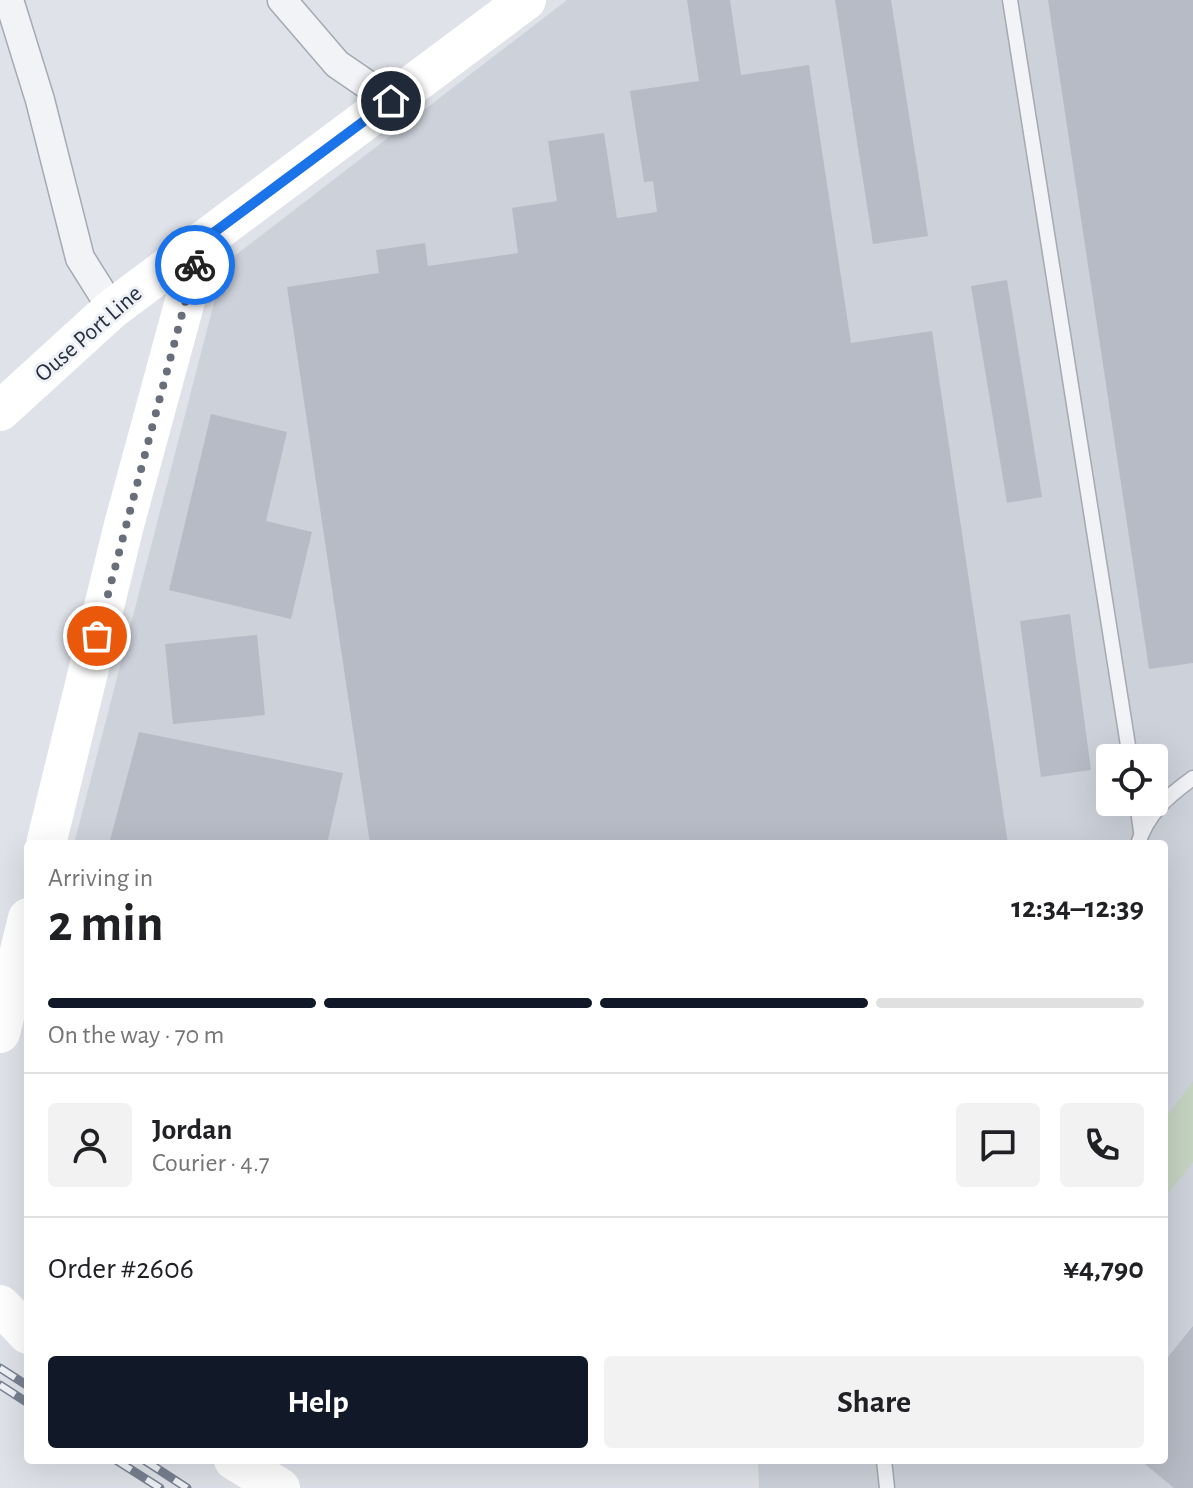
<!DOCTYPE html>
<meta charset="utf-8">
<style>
body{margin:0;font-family:"Alegreya Sans",sans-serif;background:#f2f2f2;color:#202124;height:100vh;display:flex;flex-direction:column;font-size:30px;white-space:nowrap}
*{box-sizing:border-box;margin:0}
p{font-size:26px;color:#757577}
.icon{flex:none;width:44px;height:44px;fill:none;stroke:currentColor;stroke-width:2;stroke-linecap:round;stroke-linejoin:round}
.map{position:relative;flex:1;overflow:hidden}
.panel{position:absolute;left:24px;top:840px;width:1144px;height:624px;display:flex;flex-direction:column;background:#fff;border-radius:8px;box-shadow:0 8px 32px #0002}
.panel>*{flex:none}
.tools{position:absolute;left:1096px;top:744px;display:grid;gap:16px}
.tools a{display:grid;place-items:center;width:72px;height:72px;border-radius:8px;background:#fff;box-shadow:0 8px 32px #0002;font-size:40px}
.pin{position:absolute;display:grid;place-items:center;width:68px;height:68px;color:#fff;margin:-34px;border:4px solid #fff;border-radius:50%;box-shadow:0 2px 8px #0007}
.courier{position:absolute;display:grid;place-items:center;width:80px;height:80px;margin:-40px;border:6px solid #1a73e8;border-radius:50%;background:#fff;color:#222;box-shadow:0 2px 10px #0007}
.summary em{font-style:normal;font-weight:700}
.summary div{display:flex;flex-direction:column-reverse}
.summary{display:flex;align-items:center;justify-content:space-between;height:136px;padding:0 24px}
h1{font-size:52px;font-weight:700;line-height:60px}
.bar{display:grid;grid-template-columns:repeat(4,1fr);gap:12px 8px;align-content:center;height:96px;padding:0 24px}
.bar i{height:10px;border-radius:6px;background:#e0e0e0}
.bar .selected{background:#111827}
.bar p{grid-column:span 4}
.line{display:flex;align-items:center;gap:20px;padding:0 24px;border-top:2px solid #e0e0e0}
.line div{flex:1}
.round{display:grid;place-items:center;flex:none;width:84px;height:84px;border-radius:8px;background:#f2f2f2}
.primary-button{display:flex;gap:16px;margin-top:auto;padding:16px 24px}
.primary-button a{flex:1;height:92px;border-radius:8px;background:#111827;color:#fff;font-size:32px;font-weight:700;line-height:92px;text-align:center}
.primary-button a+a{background:#f2f2f2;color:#202124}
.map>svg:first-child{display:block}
.built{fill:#cdd1da;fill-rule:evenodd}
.green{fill:#c4d2c0}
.building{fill:#b6bbc5}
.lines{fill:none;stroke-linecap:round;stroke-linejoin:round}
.lane-casing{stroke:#a4a9b2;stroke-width:17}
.street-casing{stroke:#a4a9b2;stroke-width:31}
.lane{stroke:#f1f3f6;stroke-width:14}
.street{stroke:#f1f3f6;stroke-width:28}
.secondary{stroke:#fff;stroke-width:40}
.rail-casing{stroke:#788191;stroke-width:9}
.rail{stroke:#eef1f6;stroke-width:6;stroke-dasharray:18;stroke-linecap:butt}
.done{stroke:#686e7a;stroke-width:8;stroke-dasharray:0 14.4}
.route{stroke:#1a73e8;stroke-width:10}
.labels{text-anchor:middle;stroke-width:6;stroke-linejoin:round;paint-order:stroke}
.street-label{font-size:24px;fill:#282f3f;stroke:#eef1f6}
</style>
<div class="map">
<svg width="1193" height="1488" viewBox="0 0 1193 1488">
<rect width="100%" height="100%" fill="#dfe2e8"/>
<path class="built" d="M567,0H1193V1488H759L758,1460H1164V844H74L224,264ZM1110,758H1154V802H1110Z"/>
<path class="green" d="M1193,1081V1162L1164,1199V1120Z"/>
<path class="building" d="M687,0H730L741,75L809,65L851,343L932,331L1008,844H370L287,287L379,273L376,250L425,243L428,266L518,253L512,208L557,201L548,141L604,133L617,218L657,212L653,181L644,182L630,91L699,81Z
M835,0H891L928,236L873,244Z
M1048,0H1193V663L1149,669Z
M1007,280L1042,497L1007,503L971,286Z
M211,414L287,432L266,521L312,532L291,619L169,590Z
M1070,614L1091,770L1041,777L1020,621Z
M257,635L265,715L173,724L165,644Z
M139,732L343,773L327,844H109Z
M1193,1326V1488H1174L1140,1460H1164V1362Z"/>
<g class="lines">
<g class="lane-casing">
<path id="lane" d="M1010,0L1130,758
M1137,802L1141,832
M1138,844C1147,814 1168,796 1193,778
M884,1460L887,1488"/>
</g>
<g class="street-casing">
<path id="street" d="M9,0L40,100L80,258L112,309
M282,0L337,64L391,101"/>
</g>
<use href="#lane" class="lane"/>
<use href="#street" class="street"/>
<path class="secondary" d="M0,411L112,309L526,0
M46,844L124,525L201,242
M0,1033L28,918
M0,1305L28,1334
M234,1460L280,1488"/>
<g class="rail-casing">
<path id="rail" d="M0,1368L28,1386
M0,1385L28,1403
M116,1460L160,1488
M144,1460L187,1488"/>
</g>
<use href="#rail" class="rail"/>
</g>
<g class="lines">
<path class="done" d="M97,636L195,265"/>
<path class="route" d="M195,265L201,242L391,101"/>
</g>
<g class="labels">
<g class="street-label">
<text transform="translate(88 333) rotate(-41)" y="8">Ouse Port Line</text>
</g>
</g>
</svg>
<div class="tools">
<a><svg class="icon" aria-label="locate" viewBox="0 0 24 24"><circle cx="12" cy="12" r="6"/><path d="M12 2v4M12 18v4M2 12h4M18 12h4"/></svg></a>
</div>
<div class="pin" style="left:97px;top:636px;background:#ea580c"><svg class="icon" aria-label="bag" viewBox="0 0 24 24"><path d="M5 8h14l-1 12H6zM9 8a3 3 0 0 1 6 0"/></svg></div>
<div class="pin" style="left:391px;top:101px;background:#1f2937"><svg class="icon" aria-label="home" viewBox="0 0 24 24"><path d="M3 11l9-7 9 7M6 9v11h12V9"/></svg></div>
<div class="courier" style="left:195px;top:265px"><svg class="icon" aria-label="bike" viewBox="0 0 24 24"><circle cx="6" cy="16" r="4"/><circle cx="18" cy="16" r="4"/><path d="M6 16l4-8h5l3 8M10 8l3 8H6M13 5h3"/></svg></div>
<section class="panel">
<div class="summary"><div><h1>2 min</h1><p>Arriving in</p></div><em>12:34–12:39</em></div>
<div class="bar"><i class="selected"></i><i class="selected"></i><i class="selected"></i><i></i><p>On the way · 70 m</p></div>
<div class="line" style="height:144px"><a class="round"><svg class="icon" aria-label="person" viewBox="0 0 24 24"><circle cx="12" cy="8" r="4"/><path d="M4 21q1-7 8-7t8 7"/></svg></a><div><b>Jordan</b><p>Courier · 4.7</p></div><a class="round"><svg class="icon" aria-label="chat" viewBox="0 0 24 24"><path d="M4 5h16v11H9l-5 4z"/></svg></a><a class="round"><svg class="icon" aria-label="phone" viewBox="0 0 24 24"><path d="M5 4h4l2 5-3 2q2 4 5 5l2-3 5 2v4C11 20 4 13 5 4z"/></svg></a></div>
<div class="line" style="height:104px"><div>Order #2606</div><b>¥4,790</b></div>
<div class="primary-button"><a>Help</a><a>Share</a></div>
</section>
</div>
